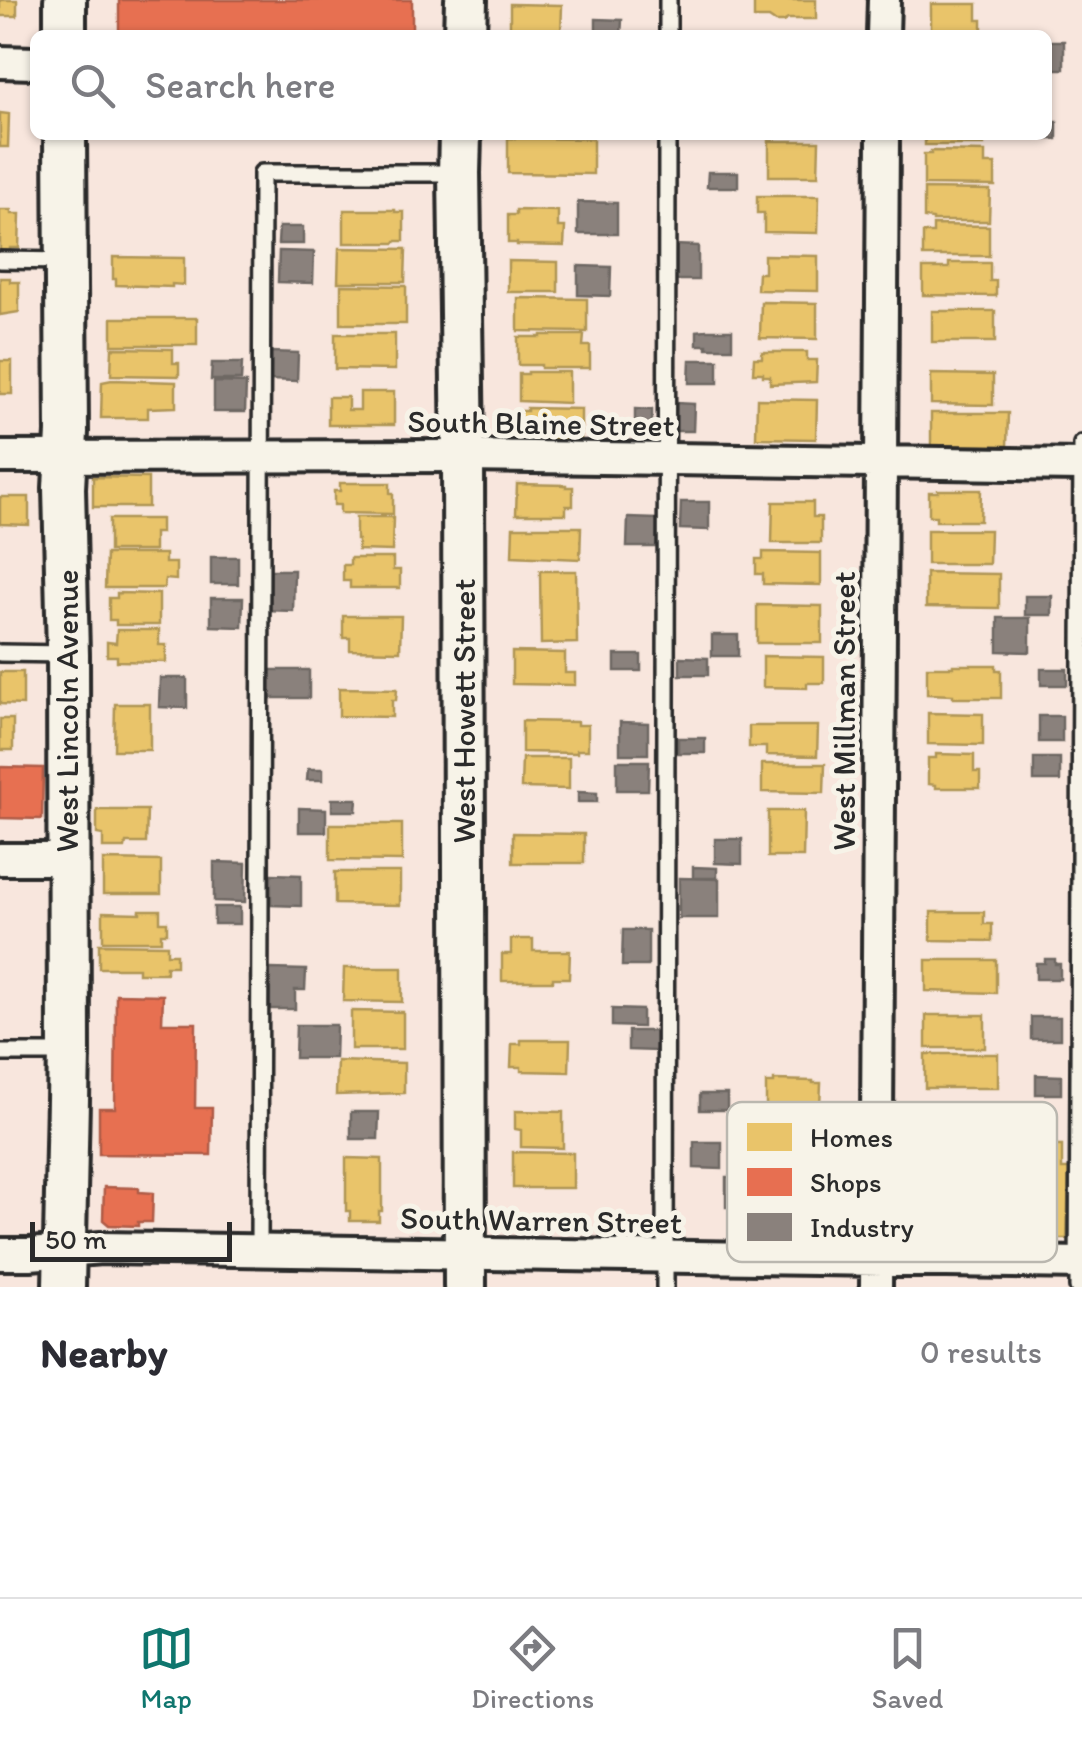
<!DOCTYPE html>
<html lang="en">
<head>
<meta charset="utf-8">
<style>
	:root { --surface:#fff; --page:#f2f2f3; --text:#2b2b33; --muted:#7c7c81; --line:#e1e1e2; --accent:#0f766e }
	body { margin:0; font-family:Itim,sans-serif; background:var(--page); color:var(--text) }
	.scale { position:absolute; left:30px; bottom:25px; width:202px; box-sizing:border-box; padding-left:10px; border:5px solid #2b2b2b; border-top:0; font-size:28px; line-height:35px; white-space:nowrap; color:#2b2b2b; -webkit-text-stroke:8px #f7f3e8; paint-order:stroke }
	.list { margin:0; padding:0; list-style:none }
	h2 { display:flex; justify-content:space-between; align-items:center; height:130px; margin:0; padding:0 40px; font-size:42px }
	h2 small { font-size:32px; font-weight:400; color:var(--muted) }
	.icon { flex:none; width:55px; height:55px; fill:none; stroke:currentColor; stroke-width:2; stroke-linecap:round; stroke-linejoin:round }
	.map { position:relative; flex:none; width:1082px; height:1287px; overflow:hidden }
	.search { position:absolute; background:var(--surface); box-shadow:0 2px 8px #0004; left:30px; right:30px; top:30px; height:110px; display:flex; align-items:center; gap:25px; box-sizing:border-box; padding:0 35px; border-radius:15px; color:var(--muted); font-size:38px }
	.sheet { height:310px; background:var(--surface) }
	nav { display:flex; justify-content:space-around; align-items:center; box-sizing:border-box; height:140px; border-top:2px solid var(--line); background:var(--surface); font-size:28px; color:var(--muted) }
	nav a { display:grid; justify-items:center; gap:5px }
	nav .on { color:var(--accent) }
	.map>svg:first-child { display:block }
	.homes { fill:#e9c46a; stroke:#b09657; stroke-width:2.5 }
	.shops { fill:#e76f51; stroke:#af5b46; stroke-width:2.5 }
	.industry { fill:#8a817c; stroke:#6e6764; stroke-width:2.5 }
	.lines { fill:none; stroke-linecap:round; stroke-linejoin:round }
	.service-casing { stroke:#2b2b2b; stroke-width:22 }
	.minor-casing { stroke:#2b2b2b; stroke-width:38 }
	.secondary-casing { stroke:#2b2b2b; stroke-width:48 }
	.service { stroke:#f7f3e8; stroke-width:15 }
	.minor { stroke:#f7f3e8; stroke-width:30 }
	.secondary { stroke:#f7f3e8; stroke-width:40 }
	.labels { text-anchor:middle; stroke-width:10; stroke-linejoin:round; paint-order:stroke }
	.street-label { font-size:32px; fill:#2b2b2b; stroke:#f7f3e8 }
	.key { fill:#f7f3e8; stroke:#bab7af; stroke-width:2.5 }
	.key-label { font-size:28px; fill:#2b2b2b }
</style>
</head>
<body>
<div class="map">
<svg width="1082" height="1287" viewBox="0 0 1082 1287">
	<rect width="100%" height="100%" fill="#f8e6dd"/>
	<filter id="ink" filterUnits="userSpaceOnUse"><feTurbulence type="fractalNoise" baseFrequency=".01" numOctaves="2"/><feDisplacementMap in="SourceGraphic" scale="20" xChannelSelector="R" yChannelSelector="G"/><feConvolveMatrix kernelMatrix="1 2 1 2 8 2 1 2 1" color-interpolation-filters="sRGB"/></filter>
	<g filter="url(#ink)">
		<path class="homes" d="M0,0H17V16H0Z
			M754,0H816V19H788L783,22H775L769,18H754Z
			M510,4L562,5L561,34L510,33Z
			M931,4H977V20H982V35H931Z
			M0,113L9,114L8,147H0Z
			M925,135H985L984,145H925Z
			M508,138L593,139V174L508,173Z
			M769,141H819L818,176H769Z
			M931,151L985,152V164H995V186L924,185V154H931Z
			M924,189L990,190L989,221H933V219L924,218Z
			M757,196H819L818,233L764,232V213H757Z
			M0,210H11V214H20L19,248H10V252H0Z
			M344,210H395V212H404V241H396L395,243H344Z
			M516,210L558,211V227H565L564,246L517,245V243H508V215H516Z
			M933,225L989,226V256H923V233H933Z
			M339,248L406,249L405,282H338Z
			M764,255L818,256V291L757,290L758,273H764Z
			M113,257L184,258V285L172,284V287L116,285V279H113Z
			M508,261L558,262V292H508Z
			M949,263H990V281H996V296L923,295V268H949Z
			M0,278H10V282H19V312L0,315Z
			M341,285L406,286V324H341Z
			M518,298L587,299V332L518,331Z
			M761,302L817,303V339L760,338Z
			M932,311H995V342H932Z
			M112,318H197V345H112Z
			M335,334H395V370L335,369Z
			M541,335H584L583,346H590V368H541V365H518V337H541Z
			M112,348L173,349V363H179V376L111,375Z
			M762,352H807V360H817L816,382L770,384V376H763V373H753L754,358H762Z
			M0,361H12V394H0Z
			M528,372H569V403L519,401V374H528Z
			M931,374L993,375V405L931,404Z
			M112,380L176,382V407L148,408V418H101L102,382Z
			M360,392H394V425H328V397H348V410H360Z
			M757,399L817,400L816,439L756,438Z
			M527,408L581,409V442H526V439H517V411H527Z
			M931,413H1008L1007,446L931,445Z
			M93,477L148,478V507H93Z
			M340,483H390V493H393V514L340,513V505H334V491H340Z
			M517,484L566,485V487H573V506H566V514H516Z
			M938,490H981L980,521H936V516H929V492H938Z
			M0,497H29V525L0,524Z
			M773,502H813V517H821V543H772Z
			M356,517H393L392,551L358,550V540H356Z
			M109,519H161V533H154V551H109Z
			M513,527H581L580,559L512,556Z
			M927,530H990L989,564H927Z
			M763,552L821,553V585L763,584V574H756V559H763Z
			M106,554H165V563H176V580L165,579L164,588H105Z
			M350,558H393V570H400V588H350V581H343V565H350Z
			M540,571H576L577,643L541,644Z
			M926,573L999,574V608L926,607Z
			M117,593L159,594V625H116V620H109V598H117Z
			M757,605L822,606V643H757Z
			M343,616H401L400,651L350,650V638H343Z
			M117,630H159V645H166V662L117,661V656H107V642L116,643Z
			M512,652L565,653V673H575V685L512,684Z
			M763,656L824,657V683H807V688L763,687Z
			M953,665H996V670H1001V698H953V695L927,694V667H953Z
			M0,672H23V705L0,704Z
			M339,688L397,689L396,700H392V717L339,716Z
			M115,704H150V750H114Z
			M928,713L983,714V745L928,744Z
			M0,719H13V750H0Z
			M522,721L577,722V725H588V750H577V753L522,752Z
			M749,726H818L817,756L766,755V747H749Z
			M936,754L974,755V772H980V788H936V785L928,784V758H936Z
			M522,758H569V789L521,788Z
			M762,764H825L824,793L762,792Z
			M97,810H147L146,843H126L125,848H103V835L97,834Z
			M768,811H804L803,857H768Z
			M330,824H402V861L330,860Z
			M513,833L584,834V863H513Z
			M103,860L161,861V894H103Z
			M335,872H400V905L335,904Z
			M140,910H160V922H167V933H161V941H103V912L140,913Z
			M931,912H984V924H992V941L931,940Z
			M511,939H533V951H570L569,978H553V981H502V954H511Z
			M99,944L167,945V954H176V966H166V973H138V968H99Z
			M926,960H996V993L926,991Z
			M344,968H402V1002L343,1001Z
			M351,1011L403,1012V1049H351Z
			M926,1015H985V1048H926Z
			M521,1040H570L569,1072L521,1071V1067H511L512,1044H521Z
			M925,1054H998V1088H925Z
			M337,1061L404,1063V1093L336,1095Z
			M774,1080L813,1081V1083H821L820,1106H814V1109L766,1108V1083H774Z
			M515,1111L563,1112V1148L521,1147V1130L515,1129Z
			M1002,1141H1011V1145L1062,1146V1169H1069L1067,1239H1032L1033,1195H1026V1200L1013,1199V1194H979L980,1145H1002Z
			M513,1152L573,1153V1188H513Z
			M346,1158L382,1159V1211H379V1221H350V1211H346Z"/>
		<path class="shops" d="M119,0H412V35H119Z
			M0,767L43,768L42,819L0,818Z
			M116,994L163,995L162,1023H196L195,1108H212L211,1155L99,1154V1108H115Z
			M104,1187L139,1188V1192L153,1193L152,1222H138V1226L109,1225L103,1220Z"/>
		<path class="industry" d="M596,19L622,20L621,35H596Z
			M1047,41H1064V69H1047Z
			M1047,122H1057V139H1031V135H1047Z
			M708,172H738V187H707Z
			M578,202L617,203V234H578Z
			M279,227H303V244H278Z
			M673,245L698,246V280H673Z
			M279,251L314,252L313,283L278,282Z
			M578,266L611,267L610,296L578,295Z
			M707,330H732V348H707V345H697V331Z
			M270,352L298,353L297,381L270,380Z
			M690,360H718V383H689Z
			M212,363H242L241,380H211Z
			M214,382L246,383L245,412H214Z
			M675,403L694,404L693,431H675Z
			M635,409L652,410V435H635Z
			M681,502H709V530L680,529Z
			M628,518L657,519L656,547H627Z
			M211,557H238V584H211Z
			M266,570H294L293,611L265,610Z
			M1025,596H1052V615H1025Z
			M211,598H243L242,627L211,626Z
			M998,618H1030V652L998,651Z
			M712,635H738V656H712Z
			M615,655H641V671H615Z
			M680,657L708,658V675H680Z
			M1041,669H1067V685H1041Z
			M264,670H309V698H264Z
			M160,678H187V708L159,707Z
			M1039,716H1062V742H1039Z
			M620,722L648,723V754H620Z
			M678,738H705V753H678Z
			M1034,758H1060V781H1034Z
			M617,761H649L648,790H617Z
			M308,769H323V780H307Z
			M578,792L597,793V802H578Z
			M332,799H357L356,811H332Z
			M299,808L326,809V832H299Z
			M715,839H742V864L715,863Z
			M214,862L246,863L245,902L214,901Z
			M693,867L717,868V878H693Z
			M271,874L301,875V906L271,905Z
			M679,878L719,879V918H679Z
			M214,907H240V924H214Z
			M623,930H648V966H622Z
			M1045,959H1055V964H1060V979H1036V963H1045Z
			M270,969L306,970L305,990H295V1009H270Z
			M612,1009L642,1010V1027L612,1026Z
			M1031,1017H1060V1039H1031Z
			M296,1025H336L335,1058H295Z
			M628,1031H658V1051L628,1050Z
			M1036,1075L1061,1076V1094H1036Z
			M700,1094H727V1110H700Z
			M351,1112H379L378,1139H351Z
			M694,1142H722V1169L694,1168Z
			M726,1177H745V1207H726Z"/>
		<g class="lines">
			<g class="service-casing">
				<path id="service" d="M668,35V0
					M0,260L65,261
					M0,653L66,654
					M0,1053H69
					M259,1251L262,173H456
					M665,1287L667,135
					M1078,1287L1082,444"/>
			</g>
			<g class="minor-casing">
				<path id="minor" d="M883,35L884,0
					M0,62L35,63
					M0,457L463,456L1082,465
					M0,859H67
					M0,1254H30L101,1248L1082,1263
					M876,1287L883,135"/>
			</g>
			<g class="secondary-casing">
				<path id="secondary" d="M65,35V0
					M465,35L466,0
					M460,135L459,173L463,456L465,1287
					M64,1287L69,1053L68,654L64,488L67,432L65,135"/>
			</g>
			<use href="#service" class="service"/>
			<use href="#minor" class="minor"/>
			<use href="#secondary" class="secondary"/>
		</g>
	</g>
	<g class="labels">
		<g class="street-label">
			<text transform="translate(541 423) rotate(1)" y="11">South Blaine Street</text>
			<text transform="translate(67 711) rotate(-90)" y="11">West Lincoln Avenue</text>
			<text transform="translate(464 711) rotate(-90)" y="11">West Howett Street</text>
			<text transform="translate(844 711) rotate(-90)" y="11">West Millman Street</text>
			<text transform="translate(541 1220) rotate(1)" y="11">South Warren Street</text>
		</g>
	</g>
	<rect x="727" y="1102" width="330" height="160" rx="15" class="key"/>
	<rect x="747" y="1123" width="45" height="28" fill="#e9c46a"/>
	<rect x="747" y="1168" width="45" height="28" fill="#e76f51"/>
	<rect x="747" y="1213" width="45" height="28" fill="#8a817c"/>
	<g class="key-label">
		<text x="810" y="1147">Homes</text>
		<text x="810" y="1192">Shops</text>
		<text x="810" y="1237">Industry</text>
	</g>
</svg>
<div class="scale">50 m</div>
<div class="search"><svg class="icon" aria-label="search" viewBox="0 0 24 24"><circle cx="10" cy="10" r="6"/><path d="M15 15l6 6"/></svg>Search here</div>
</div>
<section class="sheet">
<h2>Nearby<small>0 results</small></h2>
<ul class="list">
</ul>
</section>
<nav>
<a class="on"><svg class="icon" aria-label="map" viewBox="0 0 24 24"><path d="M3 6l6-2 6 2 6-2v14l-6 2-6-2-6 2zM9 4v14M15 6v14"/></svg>Map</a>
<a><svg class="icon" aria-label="directions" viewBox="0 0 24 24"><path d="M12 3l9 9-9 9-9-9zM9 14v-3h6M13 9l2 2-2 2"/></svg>Directions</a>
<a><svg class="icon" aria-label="saved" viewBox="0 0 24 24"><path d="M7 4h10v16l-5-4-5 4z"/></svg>Saved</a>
</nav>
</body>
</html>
